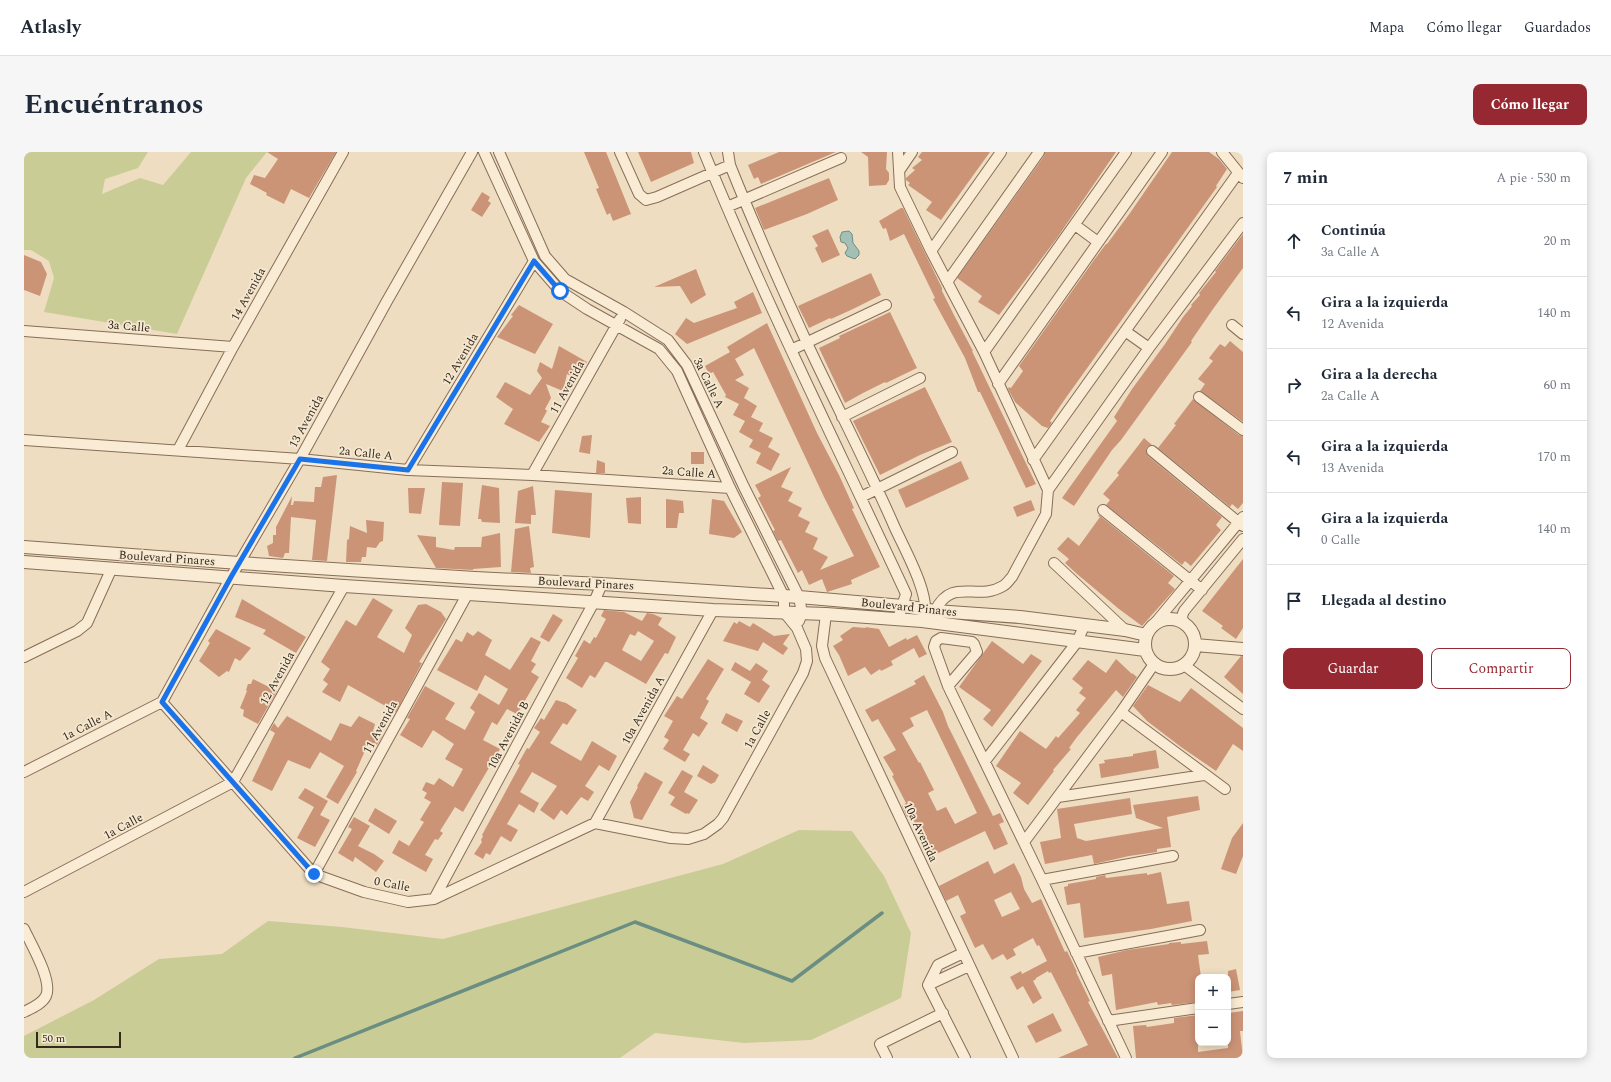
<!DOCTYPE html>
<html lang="es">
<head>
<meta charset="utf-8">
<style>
	:root { --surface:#fff; --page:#f6f6f7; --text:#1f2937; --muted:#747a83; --line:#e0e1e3; --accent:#962831 }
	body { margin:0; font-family:Spectral,serif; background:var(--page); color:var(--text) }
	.controls { position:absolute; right:12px; bottom:12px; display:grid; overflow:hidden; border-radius:8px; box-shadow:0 2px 10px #0003 }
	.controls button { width:36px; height:36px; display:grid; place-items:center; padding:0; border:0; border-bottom:1px solid var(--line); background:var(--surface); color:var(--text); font:20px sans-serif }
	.scale { position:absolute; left:12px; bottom:10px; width:85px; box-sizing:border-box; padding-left:4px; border:2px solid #37281d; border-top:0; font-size:11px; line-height:14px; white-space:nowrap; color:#37281d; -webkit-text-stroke:3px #f5e8d0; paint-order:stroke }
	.stop { position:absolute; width:12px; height:12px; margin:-9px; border:3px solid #1a73e8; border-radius:50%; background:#fff }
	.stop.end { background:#1a73e8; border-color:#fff; box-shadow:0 1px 4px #0008 }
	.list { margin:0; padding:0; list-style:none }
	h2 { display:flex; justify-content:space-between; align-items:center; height:52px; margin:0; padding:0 16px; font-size:17px }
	h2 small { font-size:13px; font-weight:400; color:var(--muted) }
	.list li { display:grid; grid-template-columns:26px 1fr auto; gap:12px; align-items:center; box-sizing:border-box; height:72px; padding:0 16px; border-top:1px solid var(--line) }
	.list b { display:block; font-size:15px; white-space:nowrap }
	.list p { margin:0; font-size:13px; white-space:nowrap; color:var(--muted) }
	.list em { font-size:13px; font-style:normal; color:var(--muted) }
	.actions { display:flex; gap:8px; padding:12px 16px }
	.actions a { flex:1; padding:9px 0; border:1px solid var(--accent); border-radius:8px; text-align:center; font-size:14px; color:var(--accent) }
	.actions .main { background:var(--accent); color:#fff }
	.icon { flex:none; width:22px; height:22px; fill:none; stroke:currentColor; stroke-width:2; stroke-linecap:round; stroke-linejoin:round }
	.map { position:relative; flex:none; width:1219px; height:906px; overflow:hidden; border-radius:8px }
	header { display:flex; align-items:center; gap:24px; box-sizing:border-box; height:56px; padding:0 20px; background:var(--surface); border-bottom:1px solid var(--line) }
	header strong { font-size:19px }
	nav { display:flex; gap:22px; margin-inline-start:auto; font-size:14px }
	.intro { display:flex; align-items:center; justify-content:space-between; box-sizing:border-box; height:96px; padding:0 24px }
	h1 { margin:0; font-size:28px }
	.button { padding:10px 18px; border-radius:8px; background:var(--accent); color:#fff; font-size:14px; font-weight:700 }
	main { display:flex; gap:24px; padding:0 24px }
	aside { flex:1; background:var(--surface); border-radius:8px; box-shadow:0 2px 10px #0003 }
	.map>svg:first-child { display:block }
	.green { fill:#c9cc95 }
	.water { fill:#a4c0b6; stroke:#6b8e83 }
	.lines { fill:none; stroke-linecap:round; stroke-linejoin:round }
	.stream { stroke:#6b8e83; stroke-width:3.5 }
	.building { fill:#cc9477; fill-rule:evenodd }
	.minor-casing { stroke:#876e59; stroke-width:12 }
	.tertiary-casing { stroke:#876e59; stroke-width:14 }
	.minor { stroke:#f9ebd4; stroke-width:10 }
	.tertiary { stroke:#f9ebd4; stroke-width:12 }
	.route { stroke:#1a73e8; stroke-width:5 }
	.labels { text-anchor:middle; stroke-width:3.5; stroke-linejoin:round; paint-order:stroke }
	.street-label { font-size:12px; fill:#37281d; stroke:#f5e8d0 }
</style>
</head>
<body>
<header>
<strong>Atlasly</strong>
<nav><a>Mapa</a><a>Cómo llegar</a><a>Guardados</a></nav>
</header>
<div class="intro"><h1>Encuéntranos</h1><a class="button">Cómo llegar</a></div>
<main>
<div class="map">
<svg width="1219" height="906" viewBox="0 0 1219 906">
	<rect width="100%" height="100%" fill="#eeddc1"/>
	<path class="green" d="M0,0H124L114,16L81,27L78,42L116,26L139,33L167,0H243L222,26L153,182L20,160L30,126L25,109L7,98H0Z
		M775,678L828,679L860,724L887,781L877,846L787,888L720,891L631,881L596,906H0V884L70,848L135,807L198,802L244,769L318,775L419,787L699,712Z"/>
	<path class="water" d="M825,79L828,82L829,91L835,99V103L831,107L823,104L821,101L824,96L821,91L817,90L816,85L818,80Z"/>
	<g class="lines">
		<path class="stream" d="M271,906L611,770L768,829L858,761"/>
	</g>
	<path class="building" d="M243,0H312L285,46L267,37L260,52L242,43L243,41L226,32L230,23L241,26L254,7Z
		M560,0H582L607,62L589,69L586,61L583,63L572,37L575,36Z
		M614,0H667L670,11L627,30Z
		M755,0H812L737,32L734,25L730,27L724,13Z
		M837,0H863L862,17L865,21V28L862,33L845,34L844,5Z
		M898,0H966L917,68L902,58L908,50L884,33L886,31L882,28V26L891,18L888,16L898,8L894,5Z
		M1021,0H1092L1033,86L975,163L954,150L958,144L933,126L1020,4Z
		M1148,0H1185L1195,7L1203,17L1192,34L1193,35L1041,247L1026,269L1028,271L1024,276L1018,274L991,250L984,237L985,235L987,236L999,219L995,214L1070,108L1082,92H1083L1106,61Z
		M805,26L814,48L783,62L740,78L731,56Z
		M458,40L466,45L464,49L467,51L458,65L447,58Z
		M877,56H879L918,136V139L931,165L949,199H948L1012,332L1002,336L956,240H954L941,206L909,147L911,146L880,82L866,89L862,76L859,77L855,69Z
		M804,77L816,103L798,111L791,96L794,94L788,84Z
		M1219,82V116L1189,157L1167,189L1168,190L1097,288L1088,298L1050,354L1038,346L1093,269L1090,265L1108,237L1141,192L1159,165L1168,154L1167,153L1176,143L1175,141L1192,120L1191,119Z
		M0,103L17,110L23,122L16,144L0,138Z
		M672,117L682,143L667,152L656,134L630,135Z
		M847,121L857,143L829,157L807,167L806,166L785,176L774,154Z
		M729,140L738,161L663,192L651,182L662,166L670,171L713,156L710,150Z
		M495,153L529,172L511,202L473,185L489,164L487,163Z
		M866,160L893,216L862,231L861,230L839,241L821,251L795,196L816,186L815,184Z
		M743,171L793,281L815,323L830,356L828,357L856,415L827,428L828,432L803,440L798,427L785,433L778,418L774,421L757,388L754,389L749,379L751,378L734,346L737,344L731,333L767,315L757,335L769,340L764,349L778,356L774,364L786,370L781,380L794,386L789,397L804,405L796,418L830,404L800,345L730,196L711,207L720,223L711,228L725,236L720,246L733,254L727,265L739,271L735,279L749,286L744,295L756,302L747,319L732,311L737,301L725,295L729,288L715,280L721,269L709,263L715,252L701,245L702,243L689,220L685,222L681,214L706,200L703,195Z
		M1206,189L1219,200V270L1176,239L1181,232L1174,227L1189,209L1185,206L1196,192L1201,195Z
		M535,194L563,210L557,220L554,217L549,225L543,222L539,239L522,232L527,246L521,257L523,259L517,270L526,274L515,290L480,272L489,257L472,245L481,230L506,243L518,226L513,219L516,210L528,217Z
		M901,235L928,290L896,303L856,323L829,269Z
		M1169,247L1215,283L1219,284V351L1214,357L1208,352L1206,355L1134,296L1152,273L1150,272Z
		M568,283L566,302L555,300L558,284Z
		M1120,286L1128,293L1123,295L1122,298L1124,304L1198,365L1192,373L1197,378L1167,414L1161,409L1158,413L1082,353L1086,348L1079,342L1095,323L1093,321Z
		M667,300H680V312H667Z
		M573,308L581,311V321H572Z
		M937,309L945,327L882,356L874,338Z
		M313,323L303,409L288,408L292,368L267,365L265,401H261L259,406L245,404L243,394L249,391V383H252V375L268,344L267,353H269L270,349L290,350L291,335H297L299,325Z
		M418,330L439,331L436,374L415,373Z
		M458,333L475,336L476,371L458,370L457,367H454Z
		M509,334L512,363H507V372L491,371L494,339Z
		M384,336H401L397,362L385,361Z
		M531,338L568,341L566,386L528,381Z
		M617,345V372L604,371L602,346Z
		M642,347L659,349L660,361H655L653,376H642Z
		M688,347L700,349L718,380L710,386L685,382Z
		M1007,348L1011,358L993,365L989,355Z
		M1075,363L1150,424L1144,431L1151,437L1118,474L1095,457L1053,422L1041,411L1045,407L1033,397L1044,385L1055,394L1076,365L1074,364Z
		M342,368L360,370L359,389L356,390L352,396L343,395L342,405H338L337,410H322L323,388L325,387L326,374L343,381Z
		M505,374L510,415L506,416L507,421L487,420L491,377Z
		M476,381L477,415L449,417V418L412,416L393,383L412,385V395L430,398L431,395H457L458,385Z
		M1219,407V476L1212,487L1197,476L1199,474L1178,459Z
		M349,446L369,458L353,485L380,501L388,483L381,476L394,453L402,452L417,460L422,467L395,510L398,511L372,560L324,533L316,550L298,540L304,532L299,528L306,517L297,510L322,468L332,474Z
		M218,447L282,485L272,501L239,482L242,478L211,465Z
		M580,458L600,460L618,469L623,461L629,462L638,466L634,473L652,485L644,502L641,501L622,532L583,510H581L571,526L566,523L558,536L542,526L554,506L551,504L560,488L566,492L570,485L572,486L582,467L577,464ZM614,479L630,489L617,509L598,498L606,482L611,484Z
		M529,462L539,468L525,490L516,485Z
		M715,469L726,475L729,471L750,484L766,482L759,492L764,496L759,503L739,490L734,499L699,489L710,470L713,472Z
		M829,475L842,476L841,475L855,477L865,495L882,486L883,488L893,483L903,502L895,506L890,496L867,509L869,513L857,519L856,517L847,523L841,515L824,524L815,503L809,494L819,488L816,484Z
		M192,477L227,496L216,509L211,506L205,520L203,519L195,525L175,509L186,491L184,489Z
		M454,479L468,488L461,503L486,518L507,485L517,490L507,509L512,512L507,520L515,525L493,562L483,557L473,573L468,570L459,588L476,597L439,660L431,655L416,679L419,681L414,688L411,687L401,703L409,707L402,720L368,701L375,688L385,694L400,670L396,668L407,650L400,646L403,641L398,638L402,630L410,633L415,626L429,635L439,617L421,607L430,592L409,578L398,596L376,583L386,567L383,566L401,534L431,551L421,567L441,578L451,560L446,556L455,541L475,553L484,537L461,523L453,539L413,518L432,487L438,490L443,480L449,484Z
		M968,489L999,512L1007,502L1018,509L968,575L959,567L967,558L935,535Z
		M1217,504H1219V542L1200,525Z
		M684,507L700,517L682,547L685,549L676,566L684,571L675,585L669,581L659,598L666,602L661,610L639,597L645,588L640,585L649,569L640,564L653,544L658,547Z
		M1092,507L1108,522V521L1113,525L1099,545L1092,538L1053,585L1045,596L1047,597L1029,618L1030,619L1004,653L989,641L997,631L972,614L996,579L1022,597L1032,584L1034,586L1056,561L1052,558L1062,546L1055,541L1059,536L1048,527L1064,508L1082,521Z
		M711,510L726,519L732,511L744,519L738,528L746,534L735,551L720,542L727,530L707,518Z
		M900,523L919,560L924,574L969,664L976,661L980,670L975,672L984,692L970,698L961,679L904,706L896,689L899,688L887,663L883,665L878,654L882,651L868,624L870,623L859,605L872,598L854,567L848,570L841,558L892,532L890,529ZM903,558L953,661L931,672L922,655L913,659L904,641L910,638L896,610L895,611L878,581L890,574L886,566Z
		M229,527L253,539L234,572L219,564L220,558L216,556L223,539L222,538L224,532H227Z
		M1124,533L1156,550L1167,536L1219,576V599L1209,592L1192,619L1157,595L1123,569L1109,554Z
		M532,548L542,551L553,558L543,573L539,571L526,591L557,609L568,589L593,604L585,619L575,613L561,634L570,640L564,649L557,645L543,663L537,658L530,668L516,658L533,634L508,620L496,640L515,651L510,661L495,652L483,672L494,678L487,690L477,684L466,703L462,701L459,707L450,702L458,690L457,688L459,684L458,683L496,613L494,612L503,596L505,597L516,580L510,576L517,566L520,568Z
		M702,561L719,569L713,580L697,571Z
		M263,564L307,589L316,571L327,575L335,564L351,572L349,579L358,584L353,593L345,590L332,619L333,620L314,652L302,645L320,614L296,600L286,617L264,608L248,639L228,629L251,581L246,578L250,571L254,576Z
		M1132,598L1135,616L1077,626L1075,612L1081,611L1080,608L1109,604V602Z
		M679,613L695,623L691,630L687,632L673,624Z
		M658,618L669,624L660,640L674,648L665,662L663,661L662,662L646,653L651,645L644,641Z
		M621,620L639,630L618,668L610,666L606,650L614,635L613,634Z
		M281,636L304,649L296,663L306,668L291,695L273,686L290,655L274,646Z
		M1174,644L1176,658L1143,665L1147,695L1133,697V700L1105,704L1070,712L1068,703L1021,712L1016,690L1037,686L1033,657L1106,646L1108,662L1050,672L1053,686L1062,689L1139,676L1112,666L1109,653Z
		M351,656L373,669L365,682L344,669Z
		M330,665L346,674L334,694L350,702L360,709L352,720L331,705L329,710L314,701L328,677L324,675Z
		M1219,671V704L1212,722L1197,717L1208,686Z
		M964,709L970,722L990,711L997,725L1000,737L1008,751L1017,747L1041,800L1043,799L1053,820H1052L1066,849L1064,850L1094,906H1034L1064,893L1027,820L1025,821L1024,819L1012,826V827L1009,829L1018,846L1009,852L999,834L993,838L986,825L997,819L998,822L1023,809L1015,793L1013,794L1009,786L989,797L992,803L983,808L979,802L968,808L959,792L951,796L936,764L942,761L934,743L922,749L915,734ZM987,740L996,757L978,765L970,748Z
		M1137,720L1143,752L1165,749L1168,769L1127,777L1060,786L1056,751L1043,753L1040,735L1044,734V732L1072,727V725L1081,723L1082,726L1123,721V723Z
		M1183,789L1185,802L1174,803L1177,825H1174V850L1148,853L1147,851L1134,853L1133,850L1092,858L1088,822L1078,824L1074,805L1103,798L1145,792V791L1157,790V792Z
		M1212,817L1216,838L1204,840V819Z
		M1219,859V879H1216L1219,906H1112L1109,874L1122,873L1123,875L1150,871V866L1174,863V900L1204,896V861Z
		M1029,861L1038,879L1012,891L1003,874Z"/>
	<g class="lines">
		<g class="minor-casing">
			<path id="minor" d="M475,0L521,104L541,127L600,160L644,188L663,213L720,335L775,445L778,461L775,469
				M596,0L615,42L622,48L633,45L706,13
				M680,0C741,150 814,295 882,442L874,467
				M704,0L706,13C730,73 756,132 783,191C812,253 844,314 871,376C880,396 907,444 900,464
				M874,0L876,35L907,99L960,200L1024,338L1022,362L988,425C985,428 983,432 979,434C953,450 928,424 911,459L912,465
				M1198,0L1219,26
				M875,19L888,0
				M703,55L817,6
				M1051,73L1074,90
				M907,99L977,0
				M923,130L1015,0
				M1208,173L1219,182
				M0,179L209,195
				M1101,179L1125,196
				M767,198L862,153
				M960,200L1102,0
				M974,232L1138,0
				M1175,245L1219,278
				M818,265L896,226
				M0,288L276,307L384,318L508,323L706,336
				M154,298L209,195L319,0
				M1128,299L1219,374
				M1009,308L1214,21
				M384,318L510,109
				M508,323L596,167
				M1024,338L1125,196L1219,71
				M837,345L928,300
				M1079,358L1178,438
				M1030,411L1101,478
				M802,462L798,494L801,506L989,906
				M1132,470L1219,365
				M1159,470L1158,464L1160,459L1219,387
				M0,505L53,479L63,471L87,418
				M1160,513L1219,557
				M924,534L953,500L950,492L948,490L917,486L912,489L910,495L924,534L1018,728L1102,906
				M138,550L290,722L340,740L384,750L410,747L571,671L647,686L664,687L680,682L694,672L699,666L779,521L783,509L782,497L773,476L760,460V445L706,336L653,219L635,197L563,157L536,139L510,109L460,0
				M138,550L207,425L276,307L363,149L448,0
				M1097,560L1201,637
				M961,609L1053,490L1060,474
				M0,620L138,550
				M1034,645L1180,623
				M571,671L689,458
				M1000,690L1097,560L1130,512
				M290,722L444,441
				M1018,728L1149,704
				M0,740L209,630L320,434
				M410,747L570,450L578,432
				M0,777C7,792 29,829 22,844C18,852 8,856 0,860
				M1052,801L1176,778
				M904,833L941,906
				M904,833L914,813L939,801
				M904,833L945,814
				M1204,852L1219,850
				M1084,869L1174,856
				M863,906L856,892L919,861"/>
		</g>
		<g class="tertiary-casing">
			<path id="tertiary" d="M0,395L215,411L451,426L578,432L775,445L879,454L911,459L996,465L1101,478L1122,483
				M0,410L320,434L689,458L802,462L898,469L1121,498
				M1121 492a25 25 0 1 1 50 0a25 25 0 1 1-50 0Z
				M1171,493L1219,497"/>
		</g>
		<use href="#minor" class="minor"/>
		<use href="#tertiary" class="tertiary"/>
	</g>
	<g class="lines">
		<path class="route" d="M290,722L138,550L207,425L276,307L384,318L510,109L536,139"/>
	</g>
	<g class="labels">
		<g class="street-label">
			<text transform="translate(224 142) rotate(-61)" y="4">14 Avenida</text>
			<text transform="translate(105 174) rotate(5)" y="4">3a Calle</text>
			<text transform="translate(436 207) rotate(-59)" y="4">12 Avenida</text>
			<text transform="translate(685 231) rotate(64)" y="4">3a Calle A</text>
			<text transform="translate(543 235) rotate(-61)" y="4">11 Avenida</text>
			<text transform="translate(282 269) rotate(-61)" y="4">13 Avenida</text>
			<text transform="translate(342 301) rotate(6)" y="4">2a Calle A</text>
			<text transform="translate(665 320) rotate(4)" y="4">2a Calle A</text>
			<text transform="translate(143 406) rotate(4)" y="4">Boulevard Pinares</text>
			<text transform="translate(562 431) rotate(3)" y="4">Boulevard Pinares</text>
			<text transform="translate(885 455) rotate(6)" y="4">Boulevard Pinares</text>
			<text transform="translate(253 526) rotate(-61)" y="4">12 Avenida</text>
			<text transform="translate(619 558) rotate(-61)" y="4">10a Avenida A</text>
			<text transform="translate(63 573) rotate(-27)" y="4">1a Calle A</text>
			<text transform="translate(356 575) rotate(-61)" y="4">11 Avenida</text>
			<text transform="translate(733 577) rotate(-61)" y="4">1a Calle</text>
			<text transform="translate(484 583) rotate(-62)" y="4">10a Avenida B</text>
			<text transform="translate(99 674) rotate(-28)" y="4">1a Calle</text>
			<text transform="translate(897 680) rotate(65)" y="4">10a Avenida</text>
			<text transform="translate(368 732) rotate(11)" y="4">0 Calle</text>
		</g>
	</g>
</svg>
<div class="controls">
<button>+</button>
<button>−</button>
</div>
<div class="scale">50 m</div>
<div class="stop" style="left:536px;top:139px"></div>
<div class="stop end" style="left:290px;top:722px"></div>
</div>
<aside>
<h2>7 min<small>A pie · 530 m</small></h2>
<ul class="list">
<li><svg class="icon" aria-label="ahead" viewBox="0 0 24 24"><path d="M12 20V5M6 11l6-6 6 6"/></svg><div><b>Continúa</b><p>3a Calle A</p></div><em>20 m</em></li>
<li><svg class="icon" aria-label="left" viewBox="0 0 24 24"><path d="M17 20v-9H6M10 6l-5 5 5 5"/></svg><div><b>Gira a la izquierda</b><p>12 Avenida</p></div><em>140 m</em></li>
<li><svg class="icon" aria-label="right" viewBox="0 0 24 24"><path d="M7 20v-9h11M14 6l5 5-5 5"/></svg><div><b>Gira a la derecha</b><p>2a Calle A</p></div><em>60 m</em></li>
<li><svg class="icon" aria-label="left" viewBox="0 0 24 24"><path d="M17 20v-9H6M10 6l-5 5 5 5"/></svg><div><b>Gira a la izquierda</b><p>13 Avenida</p></div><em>170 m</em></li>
<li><svg class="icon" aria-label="left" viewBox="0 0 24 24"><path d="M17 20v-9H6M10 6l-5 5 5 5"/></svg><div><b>Gira a la izquierda</b><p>0 Calle</p></div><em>140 m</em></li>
<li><svg class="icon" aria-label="arrive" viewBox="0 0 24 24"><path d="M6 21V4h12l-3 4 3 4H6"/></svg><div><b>Llegada al destino</b></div></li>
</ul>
<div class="actions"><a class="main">Guardar</a><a>Compartir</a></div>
</aside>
</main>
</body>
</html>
